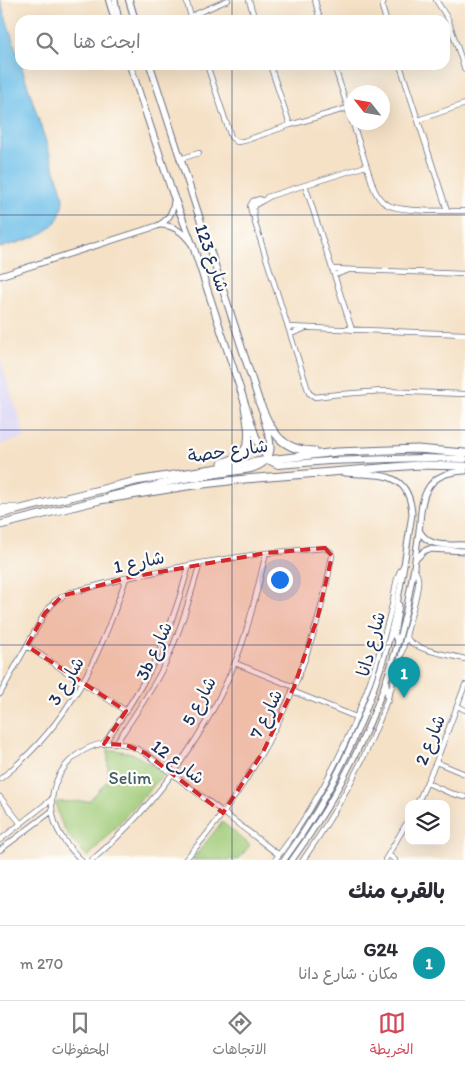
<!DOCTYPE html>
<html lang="ar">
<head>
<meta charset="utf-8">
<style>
	:root { --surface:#fff; --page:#f7f7f7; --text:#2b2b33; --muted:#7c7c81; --line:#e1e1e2; --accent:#d1495b }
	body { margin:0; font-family:Itim,"Playpen Sans Arabic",sans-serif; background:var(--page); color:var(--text); direction:rtl }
	.controls { position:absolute; right:15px; bottom:15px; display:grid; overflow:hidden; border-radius:10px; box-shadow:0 5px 20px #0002 }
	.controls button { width:45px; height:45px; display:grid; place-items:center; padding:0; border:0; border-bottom:1px solid var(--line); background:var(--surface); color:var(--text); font:25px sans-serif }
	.compass { position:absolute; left:345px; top:85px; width:45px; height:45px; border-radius:50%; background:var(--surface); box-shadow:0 5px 20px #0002; rotate:301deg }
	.you { position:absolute; left:279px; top:579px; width:18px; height:18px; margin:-12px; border:4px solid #fff; border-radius:50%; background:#1a73e8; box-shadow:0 0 0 8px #1a73e833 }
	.badge { display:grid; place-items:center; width:32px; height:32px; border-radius:50%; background:var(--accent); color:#fff; font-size:16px; font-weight:700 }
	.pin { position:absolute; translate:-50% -41px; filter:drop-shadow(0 1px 2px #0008) }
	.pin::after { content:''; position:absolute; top:26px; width:18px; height:15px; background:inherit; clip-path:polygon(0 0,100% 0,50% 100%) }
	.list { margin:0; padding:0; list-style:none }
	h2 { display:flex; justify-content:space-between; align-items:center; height:65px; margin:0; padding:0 20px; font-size:21px }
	h2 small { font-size:16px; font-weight:400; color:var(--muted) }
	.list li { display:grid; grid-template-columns:32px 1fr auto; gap:15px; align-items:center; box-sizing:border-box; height:75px; padding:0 20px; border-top:1px solid var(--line) }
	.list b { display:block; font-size:19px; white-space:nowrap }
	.list p { margin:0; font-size:16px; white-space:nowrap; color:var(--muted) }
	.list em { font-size:16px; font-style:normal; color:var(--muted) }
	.icon { flex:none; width:28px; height:28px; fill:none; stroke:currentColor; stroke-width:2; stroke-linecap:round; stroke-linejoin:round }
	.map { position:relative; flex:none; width:465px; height:860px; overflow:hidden; direction:ltr }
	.search { position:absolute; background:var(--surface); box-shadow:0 5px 20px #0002; left:15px; right:15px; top:15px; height:55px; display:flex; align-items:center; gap:12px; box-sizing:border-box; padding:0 18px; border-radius:15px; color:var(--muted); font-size:19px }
	.sheet { height:140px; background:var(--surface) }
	nav { display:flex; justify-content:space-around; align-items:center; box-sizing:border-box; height:70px; border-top:1px solid var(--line); background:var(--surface); font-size:14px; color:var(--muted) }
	nav a { display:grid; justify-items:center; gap:2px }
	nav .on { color:var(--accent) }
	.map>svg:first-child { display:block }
	.built { fill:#dcd6f6 }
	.green { fill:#a0cb78; stroke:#5e7d6b }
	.water { fill:#6ec0ea; stroke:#4478a4 }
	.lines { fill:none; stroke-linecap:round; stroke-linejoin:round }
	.minor-casing { stroke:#676d82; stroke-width:6 }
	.tertiary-casing { stroke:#676d82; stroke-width:7 }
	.secondary-casing { stroke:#676d82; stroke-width:8 }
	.primary-casing { stroke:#676d82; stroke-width:9 }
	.motorway-casing { stroke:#676d82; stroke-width:9 }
	.minor { stroke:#fff; stroke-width:4.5 }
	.tertiary { stroke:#fff; stroke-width:5 }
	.secondary { stroke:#fff; stroke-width:6 }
	.primary { stroke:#fff; stroke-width:7 }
	.motorway { stroke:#fff; stroke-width:8 }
	.marked { fill:#d62828; fill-opacity:0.2; stroke:#d62828; stroke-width:4; stroke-dasharray:10 6; stroke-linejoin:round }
	.grid { fill:none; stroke:#1b2f5e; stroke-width:1; stroke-opacity:0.55 }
	.labels { text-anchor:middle; stroke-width:4.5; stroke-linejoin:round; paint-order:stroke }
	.street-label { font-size:18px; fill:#1b2f5e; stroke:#fdfcf7 }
	.park-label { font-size:18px; fill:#435e66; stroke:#fdfcf7 }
</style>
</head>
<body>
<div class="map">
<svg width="465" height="860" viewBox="0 0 465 860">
	<rect width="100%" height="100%" fill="#fdfcf7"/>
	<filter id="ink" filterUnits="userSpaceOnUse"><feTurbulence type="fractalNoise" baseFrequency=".02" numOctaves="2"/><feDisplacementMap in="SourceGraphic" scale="10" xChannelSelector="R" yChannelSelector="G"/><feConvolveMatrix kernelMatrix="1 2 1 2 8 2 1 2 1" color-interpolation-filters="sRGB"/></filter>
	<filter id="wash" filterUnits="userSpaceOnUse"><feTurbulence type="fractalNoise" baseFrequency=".0096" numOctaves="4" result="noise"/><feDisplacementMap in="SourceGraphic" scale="20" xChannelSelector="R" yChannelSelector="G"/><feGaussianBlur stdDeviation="1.12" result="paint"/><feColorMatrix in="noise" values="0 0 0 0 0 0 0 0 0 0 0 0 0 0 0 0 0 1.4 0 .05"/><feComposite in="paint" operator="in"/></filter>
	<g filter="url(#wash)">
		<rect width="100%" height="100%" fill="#f5e1c6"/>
		<path class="built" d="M0,358L25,437L0,445Z"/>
		<path class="green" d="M108,749L132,753L165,773L88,857C71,841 58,825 56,802L89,801L108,780Z
			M222,822L250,845L238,860H192Z"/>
		<path class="water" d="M0,0L63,195C64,235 30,238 0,248Z"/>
	</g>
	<g filter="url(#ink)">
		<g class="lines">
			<g class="minor-casing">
				<path id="minor" d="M186,0L192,20
					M249,0L255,20
					M315,0L320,20
					M384,0L382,7L386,20
					M436,0L448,19L465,70
					M191,16L228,0
					M207,65L231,137L237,142L244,141L290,125L348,108
					M270,65L290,125
					M334,65L374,189C377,195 380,201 386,204C401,213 446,210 465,211
					M400,65L447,210
					M418,120L465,104
					M180,159L199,153
					M305,185L352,330
					M267,197L366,166
					M269,197C251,208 252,202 255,223L309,393L315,397L331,395
					M252,215L250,206L253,201L260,199
					M332,269L465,274
					M335,275L349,270
					M288,327L465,334
					M291,334L306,328
					M329,395L382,391L465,394
					M407,638C413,650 451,655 465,659
					M27,646L126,711
					M235,663L294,687
					M292,691L356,717
					M0,694L45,613L55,601L69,593L126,578L200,563L266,553L325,548L331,552L332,556C313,669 261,775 185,860
					M458,706L465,710
					M116,743C133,718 151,692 165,664C180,632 190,598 200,563
					M104,744C120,720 136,697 149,672C167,638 179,602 189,565
					M436,762L465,774
					M0,779C68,726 100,658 126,578
					M427,783L450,793L465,797
					M0,797L21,824
					M417,804L436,762L465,685
					M0,840L52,799
					M0,850L52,811
					M389,855L395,860
					M81,860C70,848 58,836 54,819C43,780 76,740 117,743C127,744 136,748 145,753L279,855
					M92,860C158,804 213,726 242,644C252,614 259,583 266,553
					M275,860C314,810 345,750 367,690C377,663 385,634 392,605C395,592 395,577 403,566
					M303,860C355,785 389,713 409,624C411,614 420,587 418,579C418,575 415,571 414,568
					M385,860L409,819"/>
			</g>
			<g class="tertiary-casing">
				<path id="tertiary" d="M115,0L119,20
					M160,225C173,225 182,231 190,242
					M0,276L157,226C168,221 173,213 174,201
					M419,530C429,549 447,544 465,545
					M416,559L424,551L429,549L465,551
					M398,642L394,635L399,605
					M386,683L388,700
					M284,860C327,802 359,736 381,667C397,618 404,565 412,514C409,469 378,476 345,473
					M292,860C347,785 387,697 407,606C412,581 416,556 419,531C421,518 420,502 427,490C435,475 449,472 465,471"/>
			</g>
			<g class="secondary-casing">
				<path id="secondary" d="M109,0L115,20
					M129,0L135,20
					M130,65L172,192L193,246L258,443L268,460L278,465L329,461L422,458L465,459
					M150,65L261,407
					M110,496L178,480L251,469C280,460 270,439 263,416"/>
			</g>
			<g class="primary-casing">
				<path id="primary" d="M259,402C272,431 279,450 314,451
					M222,463C255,454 250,436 245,407
					M0,514L136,481L268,460L337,452L417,449L465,453
					M0,525L100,500L187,486L245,479L418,465L465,466"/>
			</g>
			<g class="motorway-casing">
				<path id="motorway" d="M0,509H16"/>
			</g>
			<use href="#minor" class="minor"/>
			<use href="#tertiary" class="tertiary"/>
			<use href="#secondary" class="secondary"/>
			<use href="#primary" class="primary"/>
			<use href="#motorway" class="motorway"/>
		</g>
	</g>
	<path class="marked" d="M325,548L332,556L318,616L294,687L263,752L223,813L145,753L126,745L104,744L126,711L27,646L45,613L62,596L126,578L266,553Z"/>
	<path class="grid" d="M232,0V20M232,65V860M0,215H465M0,430H465M0,645H465"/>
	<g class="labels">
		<g class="street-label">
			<text transform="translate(212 258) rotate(71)" y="6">شارع 123</text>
			<text transform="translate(228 451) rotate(-8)" y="6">شارع حصة</text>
			<text transform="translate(139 562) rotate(-12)" y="6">شارع 1</text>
			<text transform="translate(371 644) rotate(-75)" y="6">شارع دانا</text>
			<text transform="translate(154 651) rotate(-65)" y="6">3b شارع</text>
			<text transform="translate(66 681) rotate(-59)" y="6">شارع 3</text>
			<text transform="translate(199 701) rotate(-62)" y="6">شارع 5</text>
			<text transform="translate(266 714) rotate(-64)" y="6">شارع 7</text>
			<text transform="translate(430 740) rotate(-68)" y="6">شارع 2</text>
			<text transform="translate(178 762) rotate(37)" y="6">شارع 12</text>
		</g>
		<g class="park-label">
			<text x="130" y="784">Selim</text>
		</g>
	</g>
</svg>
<div class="controls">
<button><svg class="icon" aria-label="layers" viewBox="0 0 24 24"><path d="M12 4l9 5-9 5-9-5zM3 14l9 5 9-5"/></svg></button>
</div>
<svg class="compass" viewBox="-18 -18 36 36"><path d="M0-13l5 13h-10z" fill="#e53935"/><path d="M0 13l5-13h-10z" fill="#7c7c81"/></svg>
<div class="you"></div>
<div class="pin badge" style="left:404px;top:698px;background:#0f9aa8">1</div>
<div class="search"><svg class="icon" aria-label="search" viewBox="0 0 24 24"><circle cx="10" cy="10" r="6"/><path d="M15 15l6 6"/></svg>ابحث هنا</div>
</div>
<section class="sheet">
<h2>بالقرب منك<small></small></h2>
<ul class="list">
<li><span class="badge" style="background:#0f9aa8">1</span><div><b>G24</b><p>مكان · شارع دانا</p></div><em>270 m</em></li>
</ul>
</section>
<nav>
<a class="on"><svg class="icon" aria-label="map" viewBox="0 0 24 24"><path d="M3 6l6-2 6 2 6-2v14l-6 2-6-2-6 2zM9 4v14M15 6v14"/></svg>الخريطة</a>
<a><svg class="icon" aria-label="directions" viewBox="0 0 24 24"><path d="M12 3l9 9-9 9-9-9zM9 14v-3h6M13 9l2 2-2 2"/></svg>الاتجاهات</a>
<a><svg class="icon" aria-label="saved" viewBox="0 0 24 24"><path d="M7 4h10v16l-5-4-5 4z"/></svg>المحفوظات</a>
</nav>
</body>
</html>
